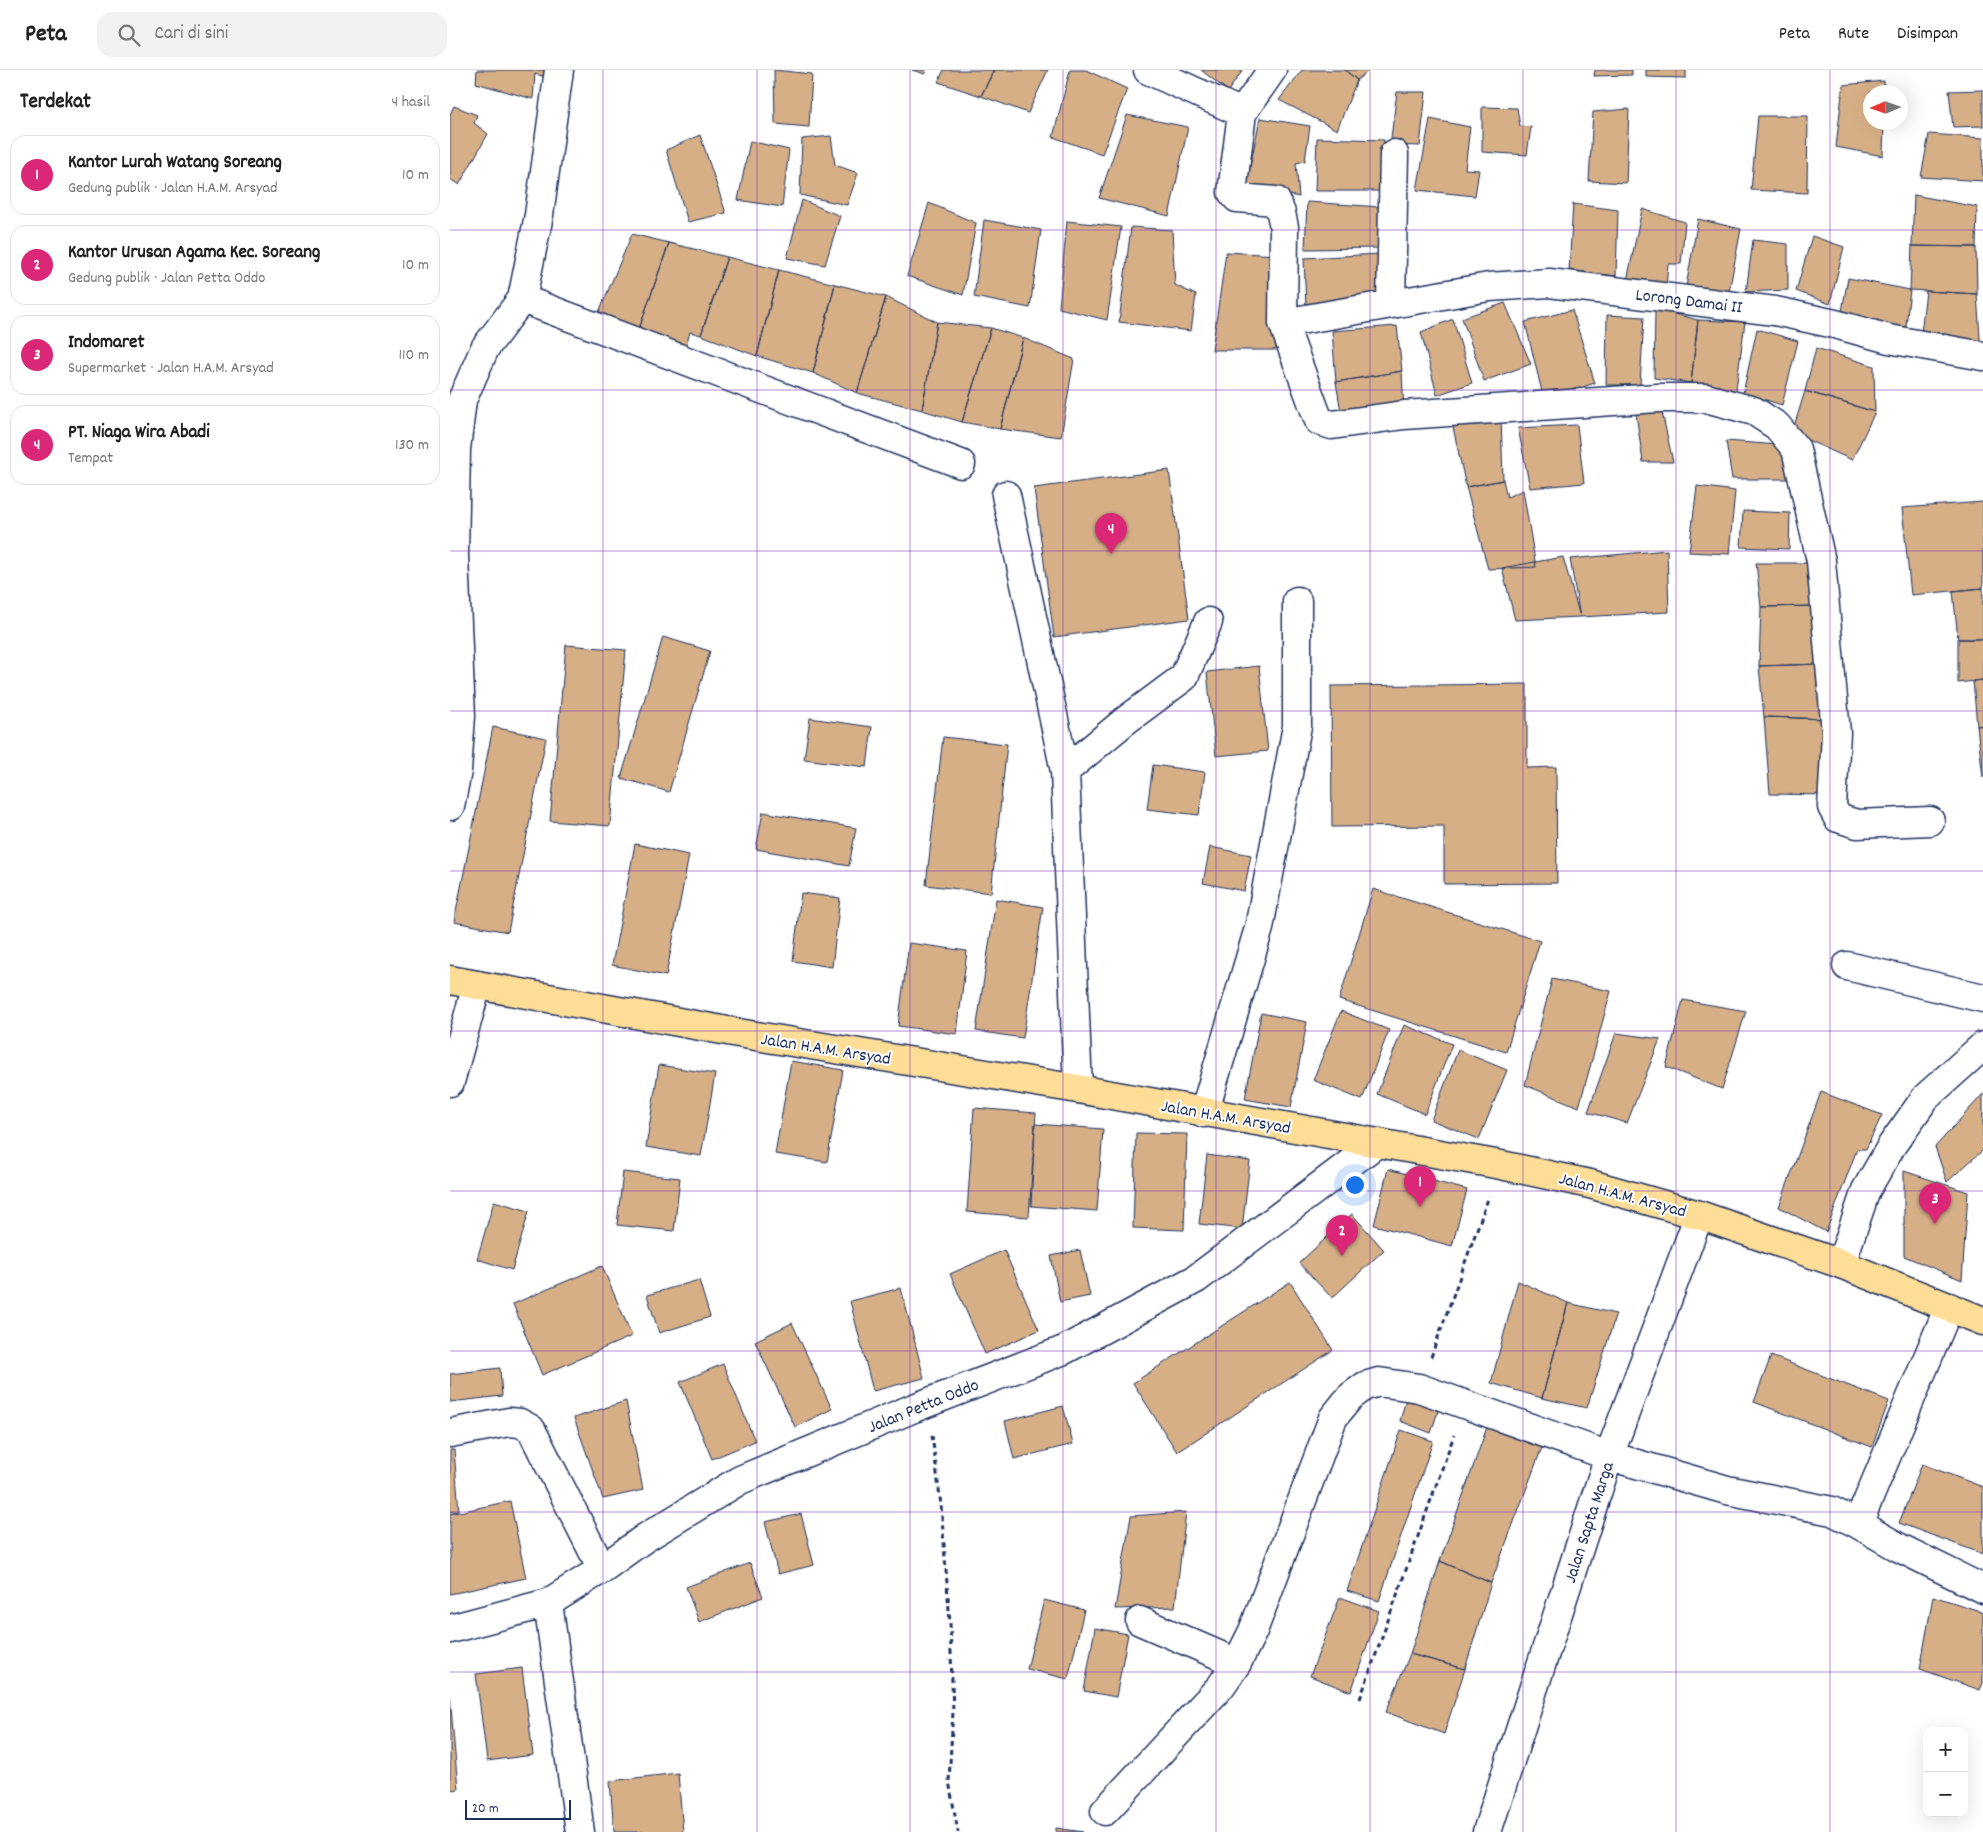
<!DOCTYPE html>
<html lang="id">
<head>
<meta charset="utf-8">
<style>
	:root { --surface:#fff; --page:#f2f2f2; --text:#222; --muted:#767676; --line:#e0e0e0; --accent:#db2777 }
	body { margin:0; font-family:Dekko,sans-serif; background:var(--page); color:var(--text) }
	.controls { position:absolute; right:15px; bottom:15px; display:grid; overflow:hidden; border-radius:10px; box-shadow:0 5px 20px #0002 }
	.controls button { width:45px; height:45px; display:grid; place-items:center; padding:0; border:0; border-bottom:1px solid var(--line); background:var(--surface); color:var(--text); font:25px sans-serif }
	.compass { position:absolute; left:1413px; top:15px; width:45px; height:45px; border-radius:50%; background:var(--surface); box-shadow:0 5px 20px #0002; rotate:268deg }
	.scale { position:absolute; left:15px; bottom:12px; width:106px; box-sizing:border-box; padding-left:5px; border:2px solid #1b2f5e; border-top:0; font-size:14px; line-height:18px; white-space:nowrap; color:#1b2f5e; -webkit-text-stroke:4px #fff; paint-order:stroke }
	.you { position:absolute; left:904px; top:1114px; width:18px; height:18px; margin:-12px; border:4px solid #fff; border-radius:50%; background:#1a73e8; box-shadow:0 0 0 8px #1a73e833 }
	.badge { display:grid; place-items:center; width:32px; height:32px; border-radius:50%; background:var(--accent); color:#fff; font-size:16px; font-weight:700 }
	.pin { position:absolute; translate:-50% -41px; filter:drop-shadow(0 1px 2px #0008) }
	.pin::after { content:''; position:absolute; top:26px; width:18px; height:15px; background:inherit; clip-path:polygon(0 0,100% 0,50% 100%) }
	.list { margin:0; padding:0; list-style:none }
	h2 { display:flex; justify-content:space-between; align-items:center; height:65px; margin:0; padding:0 20px; font-size:21px }
	h2 small { font-size:16px; font-weight:400; color:var(--muted) }
	.list li { display:grid; grid-template-columns:32px 1fr auto; gap:15px; align-items:center; box-sizing:border-box; height:80px; margin:0 10px 10px; padding:0 10px; border:1px solid var(--line); border-radius:15px }
	.list b { display:block; font-size:19px; white-space:nowrap }
	.list p { margin:0; font-size:16px; white-space:nowrap; color:var(--muted) }
	.list em { font-size:16px; font-style:normal; color:var(--muted) }
	.icon { flex:none; width:28px; height:28px; fill:none; stroke:currentColor; stroke-width:2; stroke-linecap:round; stroke-linejoin:round }
	.map { position:relative; flex:none; width:1533px; height:1762px; overflow:hidden }
	header { display:flex; align-items:center; gap:30px; box-sizing:border-box; height:70px; padding:0 25px; background:var(--surface); border-bottom:1px solid var(--line) }
	header strong { font-size:24px }
	nav { display:flex; gap:28px; margin-inline-start:auto; font-size:18px }
	.search { width:350px; height:45px; background:var(--page); display:flex; align-items:center; gap:12px; box-sizing:border-box; padding:0 18px; border-radius:15px; color:var(--muted); font-size:19px }
	main { display:flex }
	aside { flex:1; background:var(--surface) }
	.map>svg:first-child { display:block }
	.building { fill:#d6af87; stroke:#1b2f5e }
	.lines { fill:none; stroke-linecap:round; stroke-linejoin:round }
	.minor-casing { stroke:#1b2f5e; stroke-width:31 }
	.highway-casing { stroke:#1b2f5e; stroke-width:31 }
	.path { stroke:#1b2f5e; stroke-width:3; stroke-dasharray:5 4; stroke-linecap:butt }
	.minor { stroke:#fff; stroke-width:28 }
	.highway { stroke:#fedd96; stroke-width:28 }
	.grid { fill:none; stroke:#7b2cbf; stroke-width:1; stroke-opacity:0.55 }
	.labels { text-anchor:middle; stroke-width:4; stroke-linejoin:round; paint-order:stroke }
	.street-label { font-size:18px; fill:#1b2f5e; stroke:#fff }
</style>
</head>
<body>
<header>
<strong>Peta</strong>
<div class="search"><svg class="icon" aria-label="search" viewBox="0 0 24 24"><circle cx="10" cy="10" r="6"/><path d="M15 15l6 6"/></svg>Cari di sini</div>
<nav><a>Peta</a><a>Rute</a><a>Disimpan</a></nav>
</header>
<main>
<aside>
<h2>Terdekat<small>4 hasil</small></h2>
<ul class="list">
<li><span class="badge">1</span><div><b>Kantor Lurah Watang Soreang</b><p>Gedung publik · Jalan H.A.M. Arsyad</p></div><em>10 m</em></li>
<li><span class="badge">2</span><div><b>Kantor Urusan Agama Kec. Soreang</b><p>Gedung publik · Jalan Petta Oddo</p></div><em>10 m</em></li>
<li><span class="badge">3</span><div><b>Indomaret</b><p>Supermarket · Jalan H.A.M. Arsyad</p></div><em>110 m</em></li>
<li><span class="badge">4</span><div><b>PT. Niaga Wira Abadi</b><p>Tempat</p></div><em>130 m</em></li>
</ul>
</aside>
<div class="map">
<svg width="1533" height="1762" viewBox="0 0 1533 1762">
	<rect width="100%" height="100%" fill="#fff"/>
	<filter id="ink" filterUnits="userSpaceOnUse"><feTurbulence type="fractalNoise" baseFrequency=".02" numOctaves="2"/><feDisplacementMap in="SourceGraphic" scale="10" xChannelSelector="R" yChannelSelector="G"/><feConvolveMatrix kernelMatrix="1 2 1 2 8 2 1 2 1" color-interpolation-filters="sRGB"/></filter>
	<g filter="url(#ink)">
		<path class="building" d="M27,0H105L103,9L85,4L83,29L26,13Z
			M324,0L362,4L359,57L325,54Z
			M462,0H476L475,4Z
			M494,0H544L531,26L488,12Z
			M544,0H598L578,43L531,26Z
			M620,0H636L677,19L652,84L603,67Z
			M751,0H793L778,21Z
			M852,0H895L907,10L887,60L829,30Z
			M895,0H919L907,10Z
			M1145,0H1182V5L1144,6Z
			M1196,0H1236V8L1196,7Z
			M1434,11V22H1420V52H1434L1433,86L1386,77L1393,15Z
			M1533,20V56L1503,57L1499,21Z
			M947,22H976L970,76L940,75Z
			M4,36L27,45L24,53L38,64L9,115L0,109V44Z
			M1032,37L1067,38L1070,56L1081,57L1077,85L1032,82Z
			M1179,39L1176,113L1139,111L1143,42Z
			M677,45L738,57L719,146L649,128Z
			M1308,46H1358L1357,123L1301,120Z
			M810,48L860,56L855,91L846,93L849,127L796,116Z
			M980,49L1020,57L1015,99L1029,100L1025,126L967,120Z
			M1479,64L1533,68V111L1471,107Z
			M250,65L276,143L238,152L216,80Z
			M381,66L385,95L408,103L397,135L350,125L352,69Z
			M867,68L934,70L930,121H865Z
			M300,71L339,80L332,137L288,130Z
			M1464,125L1527,137L1526,177L1462,176Z
			M352,130L390,146L375,195L337,188Z
			M857,132L931,137L929,178L855,179Z
			M479,133L526,153L513,225L457,206Z
			M1123,134L1168,140L1166,206L1119,200Z
			M1192,139L1235,152L1231,194H1218L1216,218L1177,211Z
			M1248,149L1291,159L1278,227L1236,217Z
			M534,150L591,160L580,238L524,227Z
			M617,151L671,157L657,250L609,238Z
			M681,157L722,160L725,215L746,225L741,261L669,252Z
			M182,164L219,173L189,259L149,242Z
			M1362,166L1394,177L1380,234L1346,221Z
			M1303,170L1338,174V220L1296,222Z
			M219,173L277,187L251,265L240,262L235,279L189,259Z
			M1462,176L1526,177L1527,224L1460,220Z
			M776,182L827,185L826,280H762Z
			M930,184L932,229L856,239L854,188Z
			M277,187L329,200L307,286L251,265Z
			M329,200L385,214L363,303L307,286Z
			M1398,208L1460,220L1455,265L1390,252Z
			M385,214L436,227L407,323L363,303Z
			M1476,221L1527,224L1531,282L1470,271Z
			M436,227L487,252L472,340L407,323Z
			M1055,233L1081,294L1034,311L1012,248Z
			M1205,239L1248,250L1241,313L1204,308Z
			M1122,240L1145,313L1094,330L1075,252Z
			M1157,245L1194,247L1190,315H1156Z
			M1003,249L1022,313L987,325L971,262Z
			M1248,250L1295,252L1285,327L1241,313Z
			M487,252L541,258L512,352L472,340Z
			M947,256L952,301L886,312L882,261Z
			M541,258L573,268L550,359L512,352Z
			M1307,259L1348,271L1332,335L1293,323Z
			M573,268L624,289L611,367L550,359Z
			M1366,278L1424,296L1425,342L1355,321Z
			M952,301L954,341L892,348L886,312Z
			M1355,321L1425,342L1402,390L1342,363Z
			M1212,342L1223,392H1193L1186,344Z
			M1051,346L1053,410L1016,417L1003,357Z
			M1127,355L1134,413L1080,418L1068,358Z
			M1276,371L1329,375L1345,409H1282Z
			M719,400L739,549L604,567L584,418Z
			M1053,410L1057,427L1073,420L1086,497L1038,499L1016,417Z
			M1247,416L1285,421L1279,484L1239,482Z
			M1533,432V518L1461,525L1452,438Z
			M1293,441L1340,443L1339,479L1291,477Z
			M1217,480L1219,542L1130,547L1120,489Z
			M1113,487L1130,547L1065,550L1052,498Z
			M1306,493H1359L1367,536L1311,537Z
			M1533,518V569H1508L1503,521Z
			M1367,536L1371,594L1309,596L1311,537Z
			M213,567L260,581L219,722L171,708Z
			M1508,569H1533V610L1508,613Z
			M116,575L176,580L160,756L100,751Z
			M1371,594L1379,649L1314,647L1309,596Z
			M809,596L818,681L766,686L757,602Z
			M1533,610V655L1527,656L1523,611Z
			M1077,614V698L1106,697L1107,813L994,814V756L882,757L881,616Z
			M1314,647L1379,649L1381,725L1320,724Z
			M360,648L422,657L417,697L354,689Z
			M1533,655V707L1527,656Z
			M43,657L96,668L58,862L4,852Z
			M493,667L557,674L541,823L476,815Z
			M703,695L755,702L749,745L697,739Z
			M313,742L406,758L399,796L306,779Z
			M185,774L239,785L216,906L162,895Z
			M760,777L801,785L794,821L753,813Z
			M923,819L1090,871L1056,982L889,930Z
			M351,823L390,828L382,897L343,891Z
			M546,829L593,837L573,968L526,961Z
			M459,873L517,881L507,964L448,956Z
			M1102,909L1161,921L1129,1037L1075,1015Z
			M1233,930L1296,941L1272,1019L1216,997Z
			M891,941L939,960L912,1030L863,1010Z
			M811,943L857,952L841,1037L795,1029Z
			M954,955L1002,974L975,1044L927,1024Z
			M1166,963L1210,969L1177,1053L1138,1042Z
			M1008,980L1057,1000L1029,1069L981,1050Z
			M341,991L393,1000L377,1092L325,1084Z
			M209,995L265,1004L251,1086L196,1077Z
			M1371,1022L1432,1045L1416,1079H1407L1376,1162L1329,1137Z
			M1533,1024V1080L1497,1112L1485,1077Z
			M524,1038L586,1043L579,1147L517,1142Z
			M585,1054L653,1059L647,1141L581,1136Z
			M686,1063L737,1064L734,1160L683,1158Z
			M757,1085L800,1091L792,1159L749,1154Z
			M938,1099L1017,1120L1002,1176L924,1155Z
			M1454,1101L1518,1122L1512,1210L1454,1186Z
			M173,1102L230,1108L224,1161L167,1155Z
			M44,1131L79,1141L62,1200L27,1189Z
			M902,1144L934,1180L882,1228L849,1193Z
			M554,1180L589,1260L535,1284L500,1204Z
			M630,1180L640,1226L610,1232L601,1186Z
			M152,1196L182,1266L92,1305L63,1234Z
			M249,1210L260,1247L209,1263L197,1225Z
			M1068,1211L1118,1233L1092,1328L1041,1313Z
			M840,1212L883,1280L727,1382L683,1313Z
			M451,1218L474,1308L423,1321L400,1231Z
			M1118,1233L1166,1244L1137,1338L1092,1328Z
			M342,1253L382,1339L345,1357L305,1271Z
			M1321,1286L1439,1331L1422,1377L1304,1332Z
			M273,1294L305,1371L262,1389L230,1312Z
			M50,1298L52,1326L0,1332V1304Z
			M957,1325L988,1341L981,1363L950,1351Z
			M176,1331L193,1420L153,1429L124,1348Z
			M613,1336L623,1374L564,1389L555,1351Z
			M1037,1357L1094,1372L1041,1513L990,1491Z
			M951,1360L983,1371L929,1531L897,1521Z
			M0,1380H4L9,1441L0,1442Z
			M1472,1394L1533,1417V1484L1449,1453Z
			M60,1431L76,1508L0,1524V1444Z
			M736,1442L725,1537L665,1539L681,1446Z
			M351,1444L364,1495L328,1504L315,1452Z
			M990,1491L1041,1513L1015,1599L960,1584Z
			M300,1493L313,1527L249,1552L236,1517Z
			M1483,1526L1533,1542V1613L1530,1620L1470,1599Z
			M890,1527L929,1541L901,1622L860,1606Z
			M594,1530L634,1540L618,1609L577,1599Z
			M645,1558L678,1564L666,1627L634,1621Z
			M960,1584L1015,1599L994,1664L936,1642Z
			M72,1598L83,1685L37,1691L26,1604Z
			M0,1626L8,1719L0,1720Z
			M228,1703L233,1762H164L160,1711Z
			M606,1758L633,1762H606Z"/>
		<g class="lines">
			<g class="minor-casing">
				<path id="minor" d="M698,0L792,43
					M822,0L792,43L782,122L787,128L826,131L831,143L834,157L833,253L1039,217L1099,213L1325,241L1385,254L1439,269L1533,286
					M72,229L511,394
					M941,234L944,84
					M833,253L869,351L882,355L954,345L1208,328H1256L1304,341L1327,356L1346,379L1371,491L1386,663L1382,737L1388,748L1407,754L1480,751
					M556,425L615,701L628,1019
					M615,701L675,651L734,607L758,552
					M0,736L7,701L11,646L4,486L6,379L12,330L35,278L72,229L89,145L109,0
					M1397,896L1533,928
					M0,1012L27,915
					M754,1043L809,858L847,656V531
					M1391,1194L1416,1120L1442,1075L1476,1027L1533,976
					M1499,1237L1408,1454L1448,1477L1533,1519
					M0,1363L59,1352L70,1353L81,1359L152,1499
					M98,1533L130,1762
					M690,1551L787,1593
					M0,1559L98,1533L152,1499L195,1468L290,1410L464,1338L614,1280L746,1209L927,1073
					M655,1741L771,1616L787,1593L803,1561L883,1348L900,1327L915,1316L929,1312L969,1318L1159,1386L1277,1420L1382,1441L1408,1454
					M1037,1762L1159,1386L1249,1145"/>
			</g>
			<g class="highway-casing">
				<path id="highway" d="M0,910L294,964L628,1019L1051,1095L1140,1114L1249,1145L1391,1194L1533,1251"/>
			</g>
			<path class="path" d="M981,1287L1039,1126
				M482,1365L491,1435L500,1553L503,1642L499,1711L508,1762
				M910,1629L1004,1365"/>
			<use href="#minor" class="minor"/>
			<use href="#highway" class="highway"/>
		</g>
	</g>
	<path class="grid" d="M153,0V1762M307,0V1762M460,0V1762M613,0V1762M766,0V1762M920,0V1762M1073,0V1762M1226,0V1762M1380,0V1762M0,160H1533M0,320H1533M0,481H1533M0,641H1533M0,801H1533M0,961H1533M0,1121H1533M0,1281H1533M0,1442H1533M0,1602H1533"/>
	<g class="labels">
		<g class="street-label">
			<text transform="translate(1239 230) rotate(7)" y="6">Lorong Damai II</text>
			<text transform="translate(376 978) rotate(9)" y="6">Jalan H.A.M. Arsyad</text>
			<text transform="translate(776 1046) rotate(10)" y="6">Jalan H.A.M. Arsyad</text>
			<text transform="translate(1173 1124) rotate(15)" y="6">Jalan H.A.M. Arsyad</text>
			<text transform="translate(473 1335) rotate(-22)" y="6">Jalan Petta Oddo</text>
			<text transform="translate(1138 1452) rotate(-72)" y="6">Jalan Sapta Marga</text>
		</g>
	</g>
</svg>
<div class="controls">
<button>+</button>
<button>−</button>
</div>
<svg class="compass" viewBox="-18 -18 36 36"><path d="M0-13l5 13h-10z" fill="#e53935"/><path d="M0 13l5-13h-10z" fill="#767676"/></svg>
<div class="scale">20 m</div>
<div class="you"></div>
<div class="pin badge" style="left:970px;top:1137px">1</div>
<div class="pin badge" style="left:892px;top:1186px">2</div>
<div class="pin badge" style="left:1485px;top:1154px">3</div>
<div class="pin badge" style="left:661px;top:484px">4</div>
</div>
</main>
</body>
</html>
